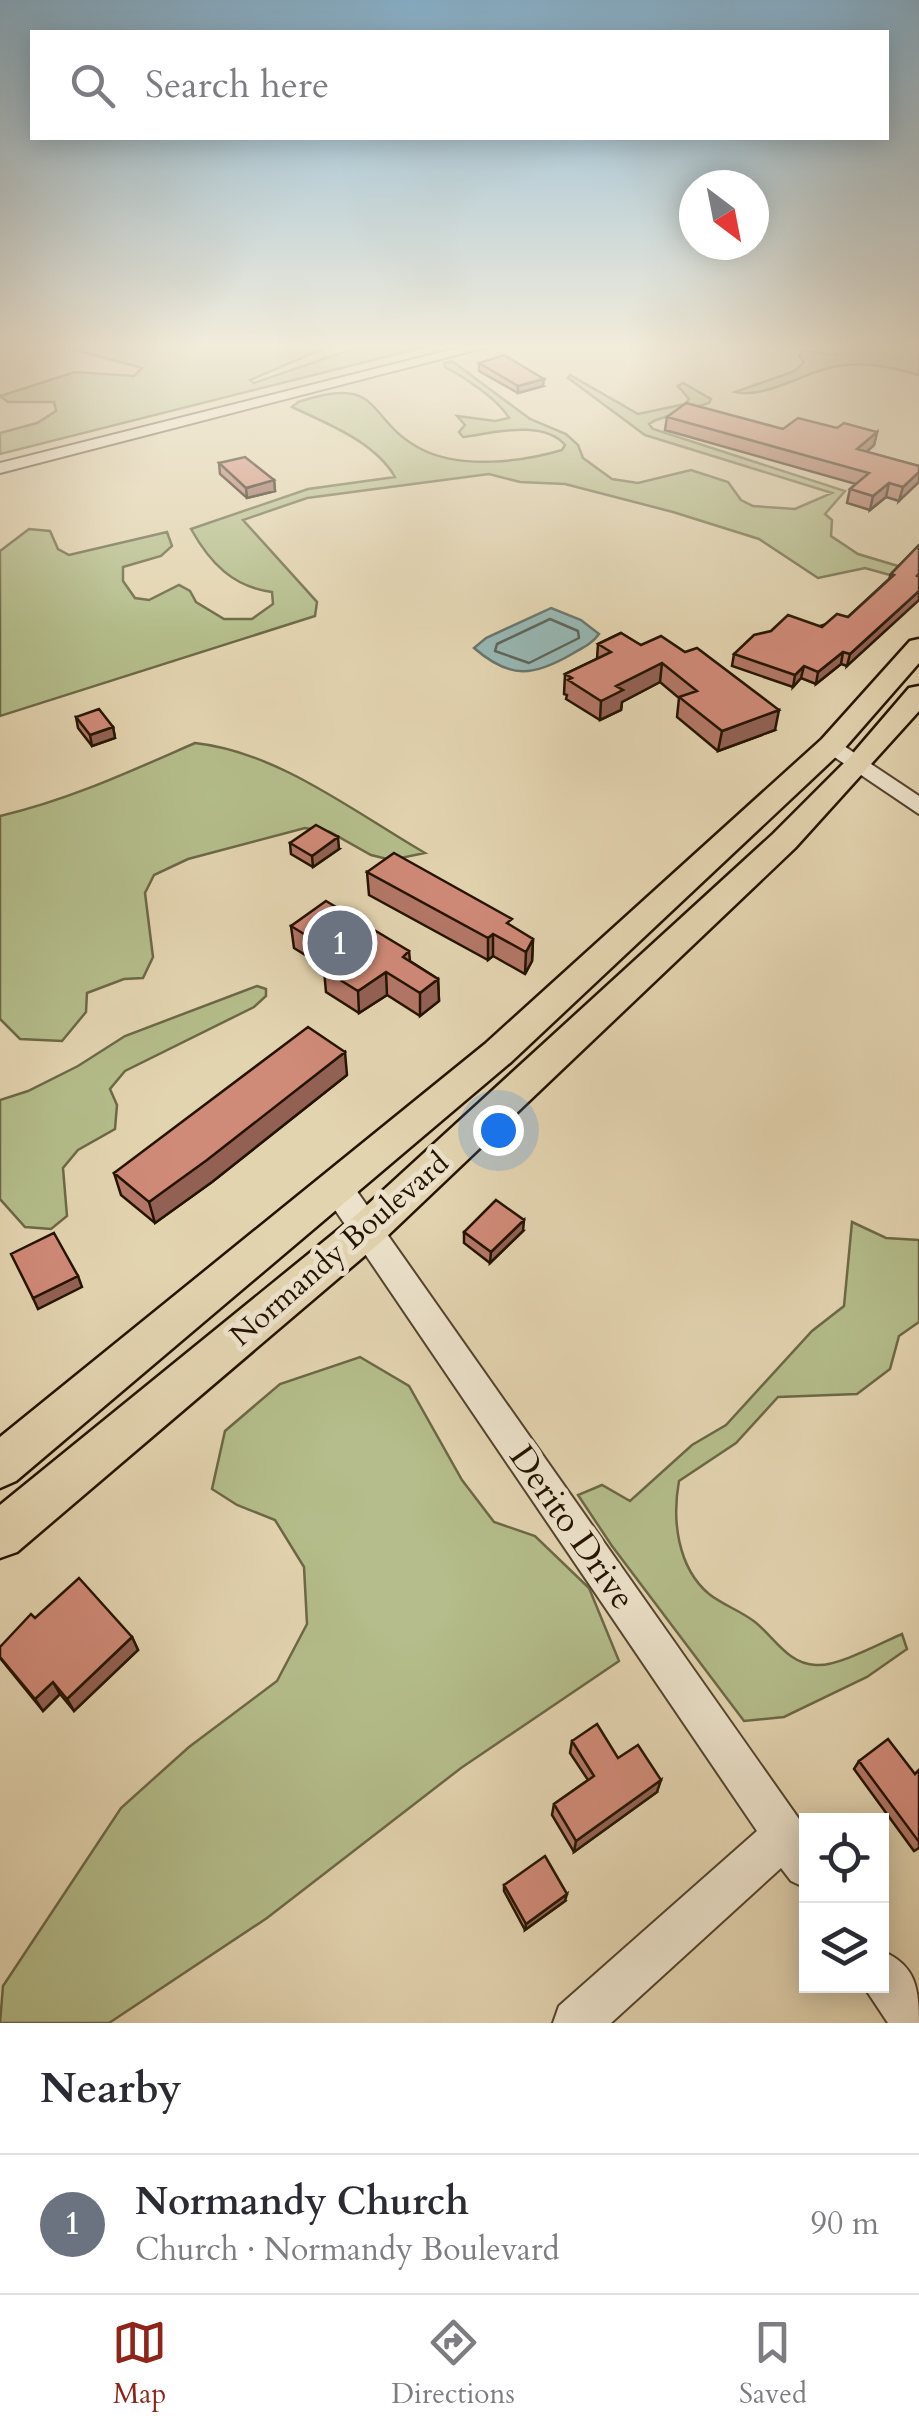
<!DOCTYPE html>
<html lang="en">
<head>
<meta charset="utf-8">
<style>
	:root { --surface:#fff; --page:#f7f7f7; --text:#2b2b33; --muted:#7c7c81; --line:#e1e1e2; --accent:#8f2418 }
	body { margin:0; font-family:Cardo,serif; background:var(--page); color:var(--text) }
	.controls { position:absolute; right:30px; bottom:30px; display:grid; overflow:hidden; border-radius:0px; box-shadow:0 5px 25px #0003 }
	.controls button { width:90px; height:90px; display:grid; place-items:center; padding:0; border:0; border-bottom:2px solid var(--line); background:var(--surface); color:var(--text); font:50px sans-serif }
	.compass { position:absolute; left:679px; top:170px; width:90px; height:90px; border-radius:50%; background:var(--surface); box-shadow:0 5px 25px #0003; rotate:148deg }
	.you { position:absolute; left:498px; top:1130px; width:35px; height:35px; margin:-25px; border:8px solid #fff; border-radius:50%; background:#1a73e8; box-shadow:0 0 0 15px #1a73e833 }
	.badge { display:grid; place-items:center; width:65px; height:65px; border-radius:50%; background:var(--accent); color:#fff; font-size:32px; font-weight:700 }
	.pin { position:absolute; translate:-50% -50%; border:5px solid #fff; box-shadow:0 2px 10px #0006 }
	.list { margin:0; padding:0; list-style:none }
	h2 { display:flex; justify-content:space-between; align-items:center; height:130px; margin:0; padding:0 40px; font-size:42px }
	h2 small { font-size:32px; font-weight:400; color:var(--muted) }
	.list li { display:grid; grid-template-columns:65px 1fr auto; gap:30px; align-items:center; box-sizing:border-box; height:140px; padding:0 40px; border-top:2px solid var(--line) }
	.list b { display:block; font-size:38px; white-space:nowrap }
	.list p { margin:0; font-size:32px; white-space:nowrap; color:var(--muted) }
	.list em { font-size:32px; font-style:normal; color:var(--muted) }
	.icon { flex:none; width:55px; height:55px; fill:none; stroke:currentColor; stroke-width:2; stroke-linecap:round; stroke-linejoin:round }
	.map { position:relative; flex:none; width:919px; height:2023px; overflow:hidden }
	.search { position:absolute; background:var(--surface); box-shadow:0 5px 25px #0003; left:30px; right:30px; top:30px; height:110px; display:flex; align-items:center; gap:25px; box-sizing:border-box; padding:0 35px; border-radius:0px; color:var(--muted); font-size:38px }
	.sheet { height:270px; background:var(--surface) }
	nav { display:flex; justify-content:space-around; align-items:center; box-sizing:border-box; height:140px; border-top:2px solid var(--line); background:var(--surface); font-size:28px; color:var(--muted) }
	nav a { display:grid; justify-items:center; gap:5px }
	nav .on { color:var(--accent) }
	.map>svg:first-child { display:block }
	.green { fill:#b4bd8b; stroke:#6c6846; stroke-width:2.5 }
	.water { fill:#97b7b4; stroke:#69756c; stroke-width:2.5 }
	.lines { fill:none; stroke-linecap:round; stroke-linejoin:round }
	.shore { stroke:#5e655a; stroke-width:2.5 }
	.minor-casing { stroke:#54432d; stroke-width:4 }
	.major-casing { stroke:#241301; stroke-width:5 }
	.minor { fill:#ede3cc; fill-rule:evenodd }
	.major { fill:#e3d4b0; fill-rule:evenodd }
	.wall { fill:#b37767; stroke:#241301; stroke-width:2.5 }
	.shaded-wall { fill:#926154; stroke:#241301; stroke-width:2.5 }
	.building { fill:#d08a78; stroke:#241301; stroke-width:2.5 }
	.labels { text-anchor:middle; stroke-width:10; stroke-linejoin:round; paint-order:stroke }
	.street-label { font-size:30px; fill:#241301; stroke:#ede3cc }
	.near-street-label { font-size:35px; fill:#241301; stroke:#ede3cc }
</style>
</head>
<body>
<div class="map">
<svg width="919" height="2023" viewBox="0 0 919 2023">
	<rect width="100%" height="100%" fill="#e3d4b0"/>
	<filter id="stains"><feTurbulence type="fractalNoise" baseFrequency=".002" numOctaves="4"/><feColorMatrix values="0 0 0 0 .2 0 0 0 0 .09 0 0 0 0 .02 0 0 0 .5 -.17"/></filter>
	<radialGradient id="worn" r=".72"><stop offset=".6" stop-color="#630" stop-opacity="0"/><stop offset="1" stop-color="#630" stop-opacity=".3"/></radialGradient>
	<path class="green" d="M61,346H329L250,380L254,383L361,346H429L0,454V433L37,423L56,411L54,402H8L0,396L75,372L134,376L142,368Z
		M836,346H919V375C884,365 854,359 819,371C794,379 761,398 735,392L795,371L804,362L799,356L805,351L837,355L841,350Z
		M452,361L530,419L566,434L578,445L583,458L612,479L638,483L691,470L728,482L741,500L753,506L795,509L832,493L645,435L568,378L570,375L638,414L685,404L689,399L678,386L683,383L711,399L709,403L656,420L649,424L653,429L845,491L825,514L832,520L831,536L858,554L908,569V580L865,568L818,578L759,539L673,512L565,484L520,482L489,474L307,498L243,520L317,602L315,616L0,716V551L29,529L50,531L58,549L69,555L167,532L172,546L161,556L123,567V581L135,598L149,600L179,585L190,591L196,602L224,619H252L273,604L272,592C233,587 210,563 191,529L308,489L395,477C375,442 328,424 292,407L298,402C386,373 363,420 423,450C462,469 522,462 562,450L565,445C543,419 494,433 463,437L459,432L465,425L457,416L495,421L509,418C498,399 464,377 445,367L444,363Z
		M195,743C278,752 354,812 425,853L391,860L371,855L330,832L305,828L188,859L154,875L145,893L153,957L143,978L124,979L87,993L86,1012L62,1041L20,1039L0,1019V816C69,800 131,771 195,743Z
		M257,986L266,989V996L254,1007L125,1071L110,1089L117,1105L115,1129L78,1150L63,1168L67,1216L51,1229L25,1227L0,1199V1100L28,1091L78,1066L125,1036Z
		M852,1222L886,1238L919,1240V1322L899,1336L890,1369L857,1394L778,1397L736,1443L679,1481C672,1519 677,1567 709,1594C723,1605 741,1611 755,1622C775,1638 788,1664 816,1665C837,1667 881,1643 902,1634L907,1649L867,1677L784,1717L744,1721L612,1546L578,1495L602,1485L630,1501L692,1445L726,1425L812,1331L844,1306Z
		M360,1357L409,1386L462,1480L494,1522L535,1536L589,1588L619,1661L461,1768L267,1918L109,2023H0L3,1986L121,1808L189,1747L277,1681L307,1624L304,1567L275,1520L237,1505L212,1489L225,1431L280,1384Z"/>
	<path class="water" d="M551,608L581,620L599,634C592,644 582,648 572,654C534,676 511,680 474,648L486,638Z"/>
	<g class="lines">
		<path class="shore" d="M550,619L578,631L579,638L529,663L495,651L497,644Z"/>
		<g class="minor-casing">
			<path id="minor" d="M466,346H491L0,473V463Z
				M832,738L919,796V814L824,750L821,745L824,740Z
				M338,1177L349,1180L806,1829V1888L791,1881L781,1868L611,2023H553L559,2006L757,1831L327,1198L323,1189L327,1180Z
				M882,1951C916,1965 919,1989 919,2023H888L866,1990L864,1986H882Z"/>
		</g>
		<g class="major-casing">
			<path id="major" d="M919,639V663L842,751L511,1062L16,1481L0,1488V1437L485,1044L822,739L910,641Z
				M919,686V711L795,848L382,1241L17,1552L0,1558V1505L354,1217L773,834L849,758L909,688Z"/>
		</g>
		<use href="#minor" class="minor"/>
		<use href="#major" class="major"/>
	</g>
	<path class="wall" d="M479,363L543,386L518,393L479,371Z
		M667,417L783,429L837,428L877,432L874,445L866,452L919,466L899,501L886,497L870,510L847,503L850,489L856,484L665,430Z
		M219,463L274,480L275,491L247,498L220,474Z
		M919,545L847,666L841,664L816,684L801,678L793,687L732,666L734,654L848,617L889,579L891,574Z
		M621,633L775,730L718,751L677,717L679,698L660,682L622,702L621,710L600,720L566,699L567,695L564,694L565,674L597,659L598,644Z
		M76,717L113,727L115,738L92,746L78,728Z
		M290,843L339,849L313,867L291,854Z
		M367,872L533,939L532,961L525,974L493,956L488,960L369,895Z
		M291,926L409,951L410,961L438,979L439,1001L420,1016L387,995L359,1013L326,992L324,970L326,968L294,948Z
		M347,1075L212,1182L155,1223L121,1195L114,1173Z
		M523,1231L490,1263L464,1243V1232Z
		M35,1618L132,1637L138,1650L74,1711L60,1694L43,1711L0,1658V1647Z
		M572,1741L618,1758L657,1792L574,1852L552,1815L554,1804L588,1780L570,1753Z
		M859,1761L915,1774L919,1770V1848L914,1851L854,1769Z
		M504,1885L565,1901L525,1930L504,1891Z"/>
	<path class="shaded-wall" d="M544,379L543,386L518,393V386Z
		M877,432L874,445L854,463L857,449Z
		M919,472V482L899,501L903,487Z
		M274,480L275,491L247,498L246,488Z
		M889,483L886,497L870,510L873,496Z
		M919,591V600L847,666L850,654Z
		M843,652L841,664L816,684L818,672Z
		M662,663L660,682L622,702L621,710L600,720L601,701L616,686Z
		M804,666L801,678L793,687L795,675Z
		M779,710L775,730L718,751L722,731Z
		M113,727L115,738L92,746L90,735Z
		M338,837L339,849L313,867L312,856Z
		M493,934V956L488,960V938Z
		M533,939L532,961L525,974L526,952Z
		M386,972L387,995L359,1013L358,991Z
		M438,979L439,1001L420,1016V993Z
		M345,1052L347,1075L212,1182L155,1223L149,1202Z
		M524,1220L523,1231L490,1263L491,1252Z
		M78,1276L82,1287L38,1309L33,1298Z
		M132,1637L138,1650L74,1711L67,1699Z
		M53,1682L60,1694L43,1711L35,1699Z
		M661,1780L657,1792L574,1852L576,1841Z
		M567,1894L565,1901L525,1930L526,1924Z"/>
	<path class="building" d="M504,355L544,379L518,386L479,363Z
		M686,403L783,429L798,418L837,428L844,423L877,432L857,449L919,466V472L903,487L889,483L873,496L850,489L869,473L667,417Z
		M245,457L274,480L246,488L219,463Z
		M919,545V574L917,576L919,577V591L850,654L843,652L818,672L804,666L795,675L734,654L754,635L771,631L788,615L822,627L837,614L848,617L894,575L891,574Z
		M621,633L641,645L661,636L685,652L697,648L779,710L722,731L679,697L697,691L662,663L616,686L623,690L601,701L568,680L572,678L565,674L611,652L598,644Z
		M99,709L113,727L90,735L76,717Z
		M316,825L338,837L312,856L290,843Z
		M394,853L512,919L507,923L533,939L526,952L493,934L488,938L367,872Z
		M326,901L409,951L403,957L438,979L420,993L386,972L358,991L324,970L341,957L291,926Z
		M308,1027L345,1052L207,1160L149,1202L114,1173Z
		M496,1200L524,1220L491,1252L464,1232Z
		M54,1233L78,1276L33,1298L11,1254Z
		M79,1578L132,1637L67,1699L53,1682L35,1699L0,1657V1647L31,1614L35,1618Z
		M597,1724L618,1758L638,1745L661,1780L576,1841L554,1804L594,1776L572,1741Z
		M888,1739L915,1774L919,1770V1842L859,1761Z
		M545,1856L567,1894L526,1924L504,1885Z"/>
	<linearGradient id="sky" x2="0" y2="1"><stop stop-color="#87b5d3"/><stop offset="0.55" stop-color="#f2ecdb"/><stop offset="1" stop-color="#f2ecdb" stop-opacity="0"/></linearGradient>
	<rect width="919" height="629" fill="url(#sky)"/>
	<g class="labels">
		<g class="street-label">
			<text transform="translate(339 1249) rotate(-41)" y="10">Normandy Boulevard</text>
		</g>
		<g class="near-street-label">
			<text transform="translate(573 1527) rotate(55)" y="12">Derito Drive</text>
		</g>
	</g>
	<rect width="100%" height="100%" filter="url(#stains)"/>
	<rect width="100%" height="100%" fill="url(#worn)"/>
</svg>
<div class="controls">
<button><svg class="icon" aria-label="locate" viewBox="0 0 24 24"><circle cx="12" cy="12" r="6"/><path d="M12 2v4M12 18v4M2 12h4M18 12h4"/></svg></button>
<button><svg class="icon" aria-label="layers" viewBox="0 0 24 24"><path d="M12 4l9 5-9 5-9-5zM3 14l9 5 9-5"/></svg></button>
</div>
<svg class="compass" viewBox="-18 -18 36 36"><path d="M0-13l5 13h-10z" fill="#e53935"/><path d="M0 13l5-13h-10z" fill="#7c7c81"/></svg>
<div class="you"></div>
<div class="pin badge" style="left:340px;top:943px;background:#6b7280">1</div>
<div class="search"><svg class="icon" aria-label="search" viewBox="0 0 24 24"><circle cx="10" cy="10" r="6"/><path d="M15 15l6 6"/></svg>Search here</div>
</div>
<section class="sheet">
<h2>Nearby<small></small></h2>
<ul class="list">
<li><span class="badge" style="background:#6b7280">1</span><div><b>Normandy Church</b><p>Church · Normandy Boulevard</p></div><em>90 m</em></li>
</ul>
</section>
<nav>
<a class="on"><svg class="icon" aria-label="map" viewBox="0 0 24 24"><path d="M3 6l6-2 6 2 6-2v14l-6 2-6-2-6 2zM9 4v14M15 6v14"/></svg>Map</a>
<a><svg class="icon" aria-label="directions" viewBox="0 0 24 24"><path d="M12 3l9 9-9 9-9-9zM9 14v-3h6M13 9l2 2-2 2"/></svg>Directions</a>
<a><svg class="icon" aria-label="saved" viewBox="0 0 24 24"><path d="M7 4h10v16l-5-4-5 4z"/></svg>Saved</a>
</nav>
</body>
</html>
